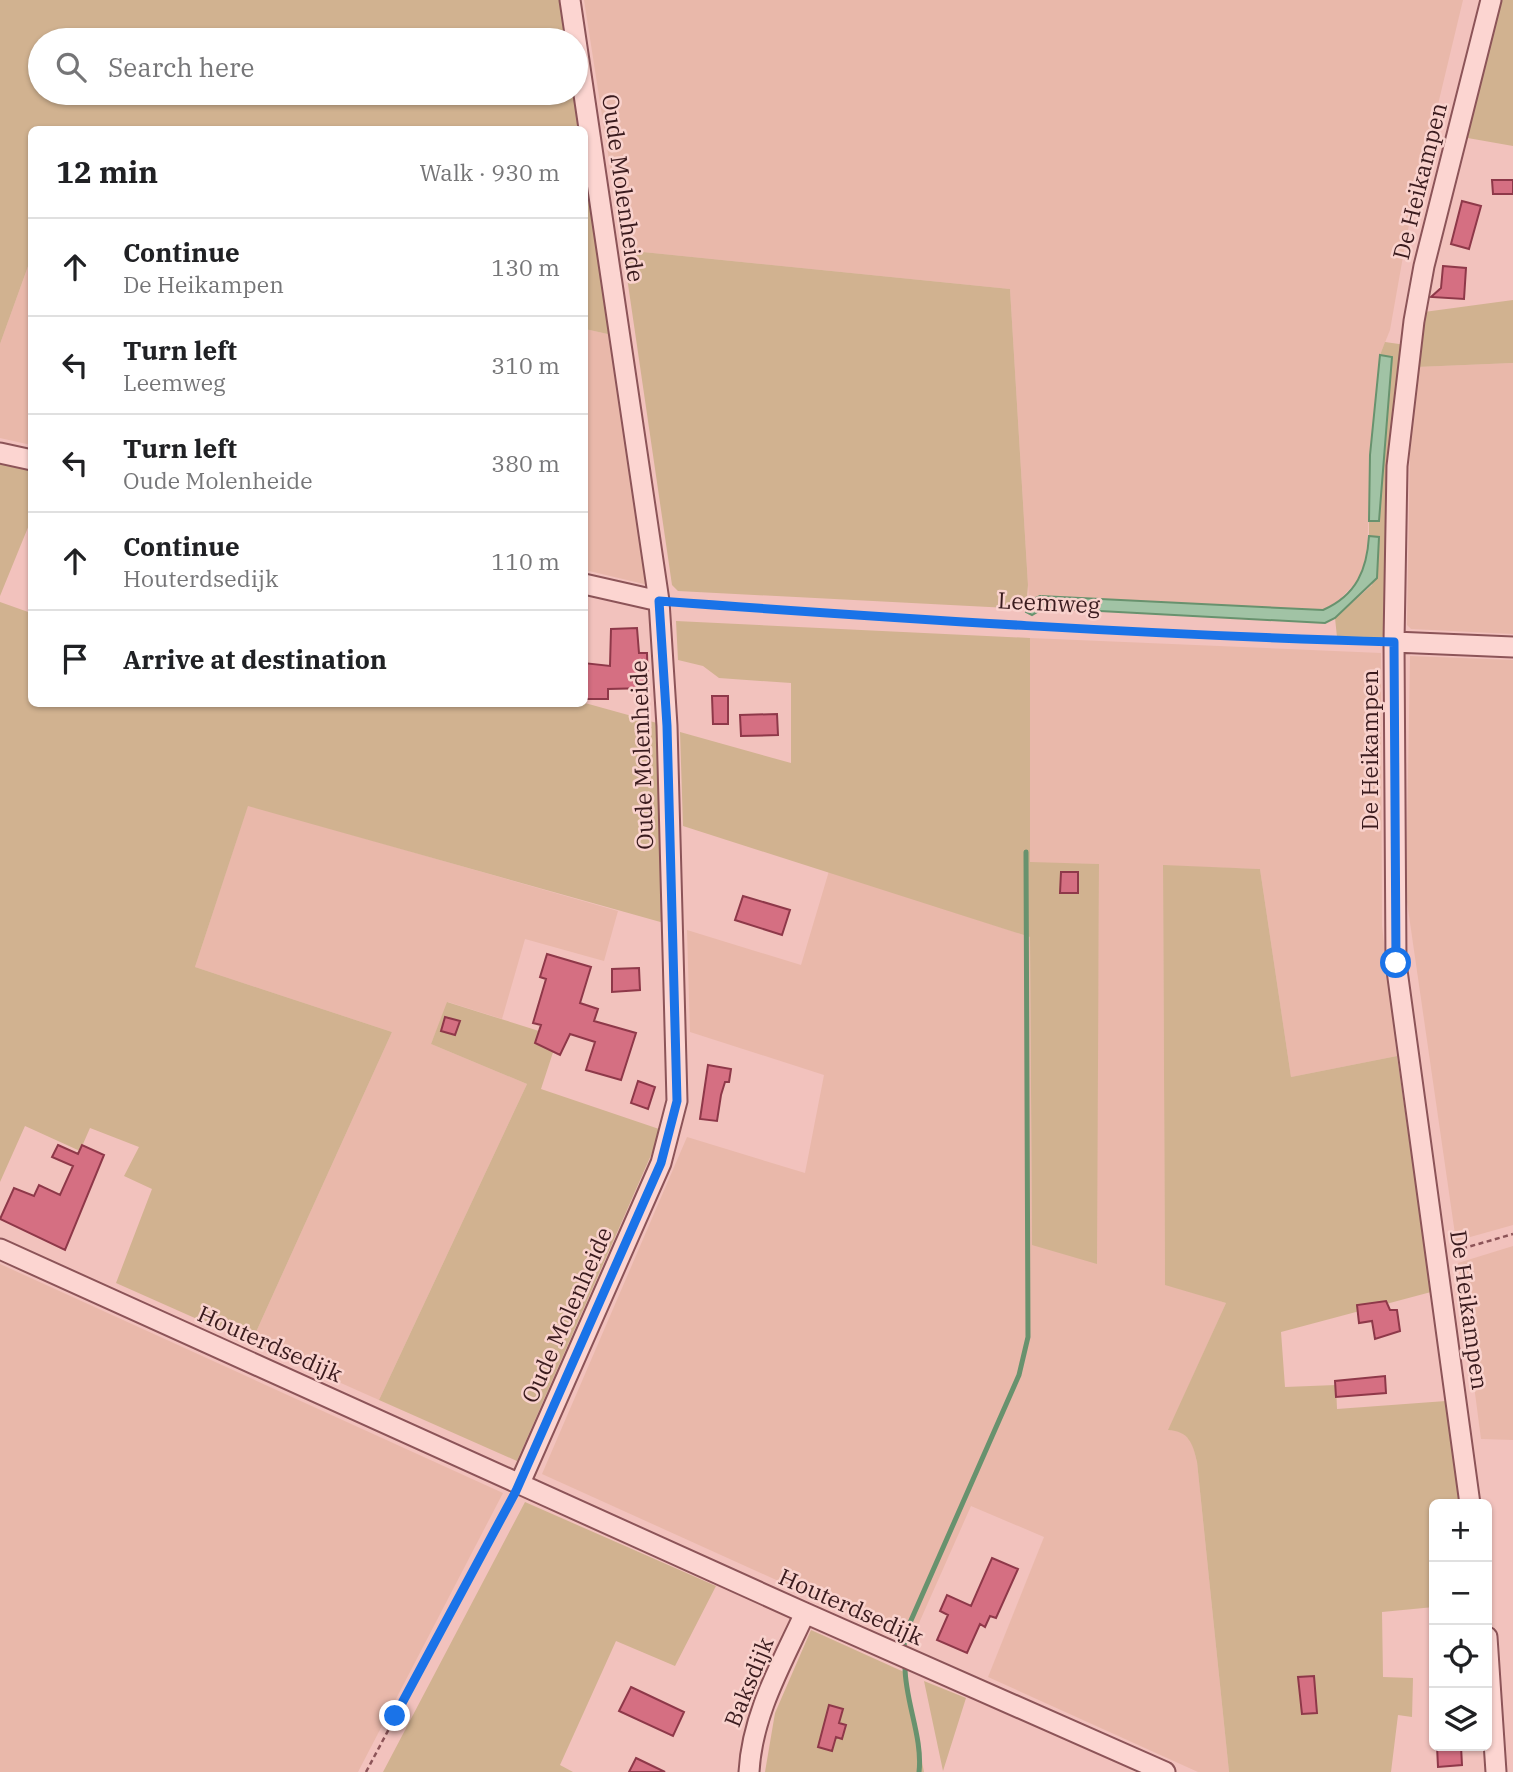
<!DOCTYPE html>
<html lang="en">
<head>
<meta charset="utf-8">
<style>
	:root { --surface:#fff; --page:#f6f6f6; --text:#202124; --muted:#757577; --line:#e0e0e0 }
	body { margin:0; font-family:"IBM Plex Serif",serif; background:var(--page); color:var(--text) }
	.controls { position:absolute; right:21px; bottom:21px; display:grid; overflow:hidden; border-radius:10px; box-shadow:0 2px 5px #0004 }
	.controls button { width:63px; height:63px; display:grid; place-items:center; padding:0; border:0; border-bottom:2px solid var(--line); background:var(--surface); color:var(--text); font:35px sans-serif }
	.stop { position:absolute; width:21px; height:21px; margin:-16px; border:5px solid #1a73e8; border-radius:50%; background:#fff }
	.stop.end { background:#1a73e8; border-color:#fff; box-shadow:0 2px 7px #0008 }
	.list { margin:0; padding:0; list-style:none }
	h2 { display:flex; justify-content:space-between; align-items:center; height:91px; margin:0; padding:0 28px; font-size:30px }
	h2 small { font-size:23px; font-weight:400; color:var(--muted) }
	.list li { display:grid; grid-template-columns:46px 1fr auto; gap:21px; align-items:center; box-sizing:border-box; height:98px; padding:0 28px; border-top:2px solid var(--line) }
	.list b { display:block; font-size:26px; white-space:nowrap }
	.list p { margin:0; font-size:23px; white-space:nowrap; color:var(--muted) }
	.list em { font-size:23px; font-style:normal; color:var(--muted) }
	.icon { flex:none; width:38px; height:38px; fill:none; stroke:currentColor; stroke-width:2; stroke-linecap:round; stroke-linejoin:round }
	.map { position:relative; flex:none; width:1513px; height:1772px; overflow:hidden }
	.search { position:absolute; background:var(--surface); box-shadow:0 2px 5px #0004; left:28px; top:28px; width:560px; height:77px; display:flex; align-items:center; gap:18px; box-sizing:border-box; padding:0 24px; border-radius:38px; color:var(--muted); font-size:26px }
	.panel { position:absolute; background:var(--surface); box-shadow:0 2px 5px #0004; left:28px; top:126px; width:560px; height:581px; border-radius:10px }
	.map>svg:first-child { display:block }
	.farmland { fill:#e9b8aa }
	.green { fill:#d1b290 }
	.water { fill:#a1c3a5; stroke:#68926e; stroke-width:2 }
	.lines { fill:none; stroke-linecap:round; stroke-linejoin:round }
	.stream { stroke:#68926e; stroke-width:5 }
	.building { fill:#d56f82; stroke:#8e3849; stroke-width:2 }
	.minor-casing { stroke:#8c5458; stroke-width:23 }
	.path { stroke:#8c5458; stroke-width:2.5; stroke-dasharray:5 3.5; stroke-linecap:butt }
	.minor { stroke:#fcd5d1; stroke-width:19 }
	.route { stroke:#1a73e8; stroke-width:9 }
	.labels { text-anchor:middle; stroke-width:5; stroke-linejoin:round; paint-order:stroke }
	.street-label { font-size:23px; fill:#3a1b1e; stroke:#f9d2cd }
</style>
</head>
<body>
<div class="map">
<svg width="1513" height="1772" viewBox="0 0 1513 1772">
	<rect width="100%" height="100%" fill="#f2c2bd"/>
	<path class="farmland" d="M584,0H1463L1407,234L1390,330L1380,355L1370,455L1367,564L1363,575L1338,601L1323,610L1040,596L1029,601L1010,289L623,250Z
		M31,258V445L0,438V344Z
		M585,329L612,335L648,585L585,570Z
		M1513,363V634L1411,629L1407,625L1410,451L1417,367Z
		M1030,638L1381,653L1382,926L1397,1056L1291,1077L1260,869L1163,866L1165,1284L1226,1303L1169,1429L1179,1430L1192,1442L1197,1462L1229,1772H1198L988,1677L1044,1537L971,1506L911,1641L542,1474L687,1137L805,1173L824,1075L690,1032L687,930L801,965L829,871L1030,937L1032,1244L1096,1263L1099,864L1030,863Z
		M1410,656L1513,660V1225L1456,1241L1406,895Z
		M248,805L618,911L604,961L525,939L502,1019L448,1002L431,1044L527,1084L379,1400L251,1343L392,1032L195,967Z
		M1513,1246V1440L1481,1439L1458,1263Z
		M0,1264L503,1493L358,1772H0Z"/>
	<path class="green" d="M0,0H561L567,40H40V93H575L581,129L32,130L31,258L0,344Z
		M1495,0H1513V146L1462,137Z
		M585,154L612,335L585,329Z
		M623,250L1010,289L1028,585L1026,609L678,591L672,585Z
		M1513,300V363L1417,367L1424,312Z
		M1385,342L1406,345L1391,632L1378,639L1337,637L1335,618L1372,585L1379,537L1369,536V521L1379,520L1392,358L1380,355Z
		M0,462L32,469L31,520L0,596Z
		M0,602L31,613L32,704L585,703L657,723L664,923L248,806L195,967L392,1032L251,1343L116,1283L152,1189L124,1176L139,1147L90,1128L80,1151L25,1126L0,1182Z
		M676,621L1030,638V862L1099,864L1097,1264L1032,1245L1030,937L683,826L680,732L791,763V683L719,678L703,666L678,660Z
		M1163,865L1260,869L1291,1077L1397,1056L1431,1292L1281,1332L1285,1387L1336,1385L1337,1409L1446,1401L1460,1504H1434V1607L1382,1612L1383,1677L1413,1678L1412,1717L1398,1715L1391,1772H1229L1197,1462C1193,1444 1189,1431 1168,1430L1226,1303L1165,1285Z
		M447,1002L558,1037L541,1089L662,1130L517,1461L379,1400L527,1084L431,1044Z
		M525,1502L716,1586L675,1666L616,1641L560,1765L573,1772H383Z
		M811,1630L904,1672L924,1772H765L775,1713Z
		M924,1681L966,1698L943,1771Z"/>
	<path class="water" d="M1380,355L1392,357L1379,521H1369L1370,455Z
		M1369,536L1379,537L1377,578L1335,618L1325,623L1044,608L1032,615L1026,612L1029,601L1040,596L1323,610C1357,595 1367,569 1369,536Z"/>
	<g class="lines">
		<path class="stream" d="M904,1648L905,1634L1019,1375L1028,1337L1026,852
			M905,1667C905,1701 923,1738 919,1772"/>
	</g>
	<path class="building" d="M1492,180H1513V194H1493Z
		M1462,201L1481,206L1469,249L1451,244Z
		M1443,266L1466,268L1464,299L1431,297L1441,288Z
		M637,628L639,653H647L648,688L608,689V699H584V663L610,666L611,629Z
		M712,696H728V724H713Z
		M777,714L778,735L741,736L740,715Z
		M1061,872H1078V893H1060Z
		M743,896L790,910L782,935L735,920Z
		M547,954L591,967L580,1003L598,1009L594,1021L636,1033L621,1080L586,1070L595,1042L570,1034L560,1055L535,1043L541,1025L533,1023L546,979L540,977Z
		M639,968L640,990L612,992V969Z
		M445,1017L460,1021L455,1035L441,1031Z
		M708,1065L731,1069L729,1082H725L721,1095L717,1121L700,1119Z
		M638,1081L655,1087L648,1109L631,1103Z
		M58,1145L78,1154L82,1145L104,1155L65,1250L0,1219L14,1188L34,1196L39,1185L60,1195L73,1166L52,1157Z
		M1386,1301L1390,1310H1397L1400,1331L1375,1339L1372,1321L1359,1323L1357,1305Z
		M1385,1376L1386,1393L1336,1397L1335,1381Z
		M992,1558L1018,1569L996,1618L990,1616L985,1627L980,1624L967,1653L937,1640L948,1615L940,1611L947,1595L971,1606Z
		M1314,1676L1317,1713L1302,1714L1298,1677Z
		M631,1687L684,1712L673,1736L619,1711Z
		M829,1705L843,1709L839,1723L846,1725L842,1739L836,1737L832,1751L818,1747Z
		M1437,1746H1461L1462,1765L1438,1767Z
		M636,1758L665,1772H629Z"/>
	<g class="lines">
		<g class="minor-casing">
			<path id="minor" d="M0,453L32,460
				M584,584L659,601
				M1394,642L1513,647
				M0,1249L805,1613L1165,1772
				M520,1483L661,1163L677,1101L667,726L659,601L570,0
				M1470,1504L1396,963L1394,642L1397,466L1414,321L1424,266L1491,0
				M1487,1637L1496,1772
				M749,1772C752,1715 781,1665 805,1613"/>
		</g>
		<path class="path" d="M676,602L943,622L1375,642
			M1454,1251L1513,1234
			M366,1772L512,1498"/>
		<use href="#minor" class="minor"/>
	</g>
	<g class="lines">
		<path class="route" d="M395,1716L516,1491L661,1163L677,1101L667,726L659,601C904,619 1149,635 1394,642L1396,963"/>
	</g>
	<g class="labels">
		<g class="street-label">
			<text transform="translate(1420 181) rotate(-76)" y="8">De Heikampen</text>
			<text transform="translate(623 188) rotate(82)" y="8">Oude Molenheide</text>
			<text transform="translate(1049 603) rotate(3)" y="8">Leemweg</text>
			<text transform="translate(1370 750) rotate(-90)" y="8">De Heikampen</text>
			<text transform="translate(642 755) rotate(-92)" y="8">Oude Molenheide</text>
			<text transform="translate(1469 1310) rotate(82)" y="8">De Heikampen</text>
			<text transform="translate(567 1315) rotate(-66)" y="8">Oude Molenheide</text>
			<text transform="translate(270 1344) rotate(24)" y="8">Houterdsedijk</text>
			<text transform="translate(851 1607) rotate(24)" y="8">Houterdsedijk</text>
			<text transform="translate(749 1682) rotate(-68)" y="8">Baksdijk</text>
		</g>
	</g>
</svg>
<div class="controls">
<button>+</button>
<button>−</button>
<button><svg class="icon" aria-label="locate" viewBox="0 0 24 24"><circle cx="12" cy="12" r="6"/><path d="M12 2v4M12 18v4M2 12h4M18 12h4"/></svg></button>
<button><svg class="icon" aria-label="layers" viewBox="0 0 24 24"><path d="M12 4l9 5-9 5-9-5zM3 14l9 5 9-5"/></svg></button>
</div>
<div class="stop" style="left:1396px;top:963px"></div>
<div class="stop end" style="left:395px;top:1716px"></div>
<div class="search"><svg class="icon" aria-label="search" viewBox="0 0 24 24"><circle cx="10" cy="10" r="6"/><path d="M15 15l6 6"/></svg>Search here</div>
<section class="panel">
<h2>12 min<small>Walk · 930 m</small></h2>
<ul class="list">
<li><svg class="icon" aria-label="ahead" viewBox="0 0 24 24"><path d="M12 20V5M6 11l6-6 6 6"/></svg><div><b>Continue</b><p>De Heikampen</p></div><em>130 m</em></li>
<li><svg class="icon" aria-label="left" viewBox="0 0 24 24"><path d="M17 20v-9H6M10 6l-5 5 5 5"/></svg><div><b>Turn left</b><p>Leemweg</p></div><em>310 m</em></li>
<li><svg class="icon" aria-label="left" viewBox="0 0 24 24"><path d="M17 20v-9H6M10 6l-5 5 5 5"/></svg><div><b>Turn left</b><p>Oude Molenheide</p></div><em>380 m</em></li>
<li><svg class="icon" aria-label="ahead" viewBox="0 0 24 24"><path d="M12 20V5M6 11l6-6 6 6"/></svg><div><b>Continue</b><p>Houterdsedijk</p></div><em>110 m</em></li>
<li><svg class="icon" aria-label="arrive" viewBox="0 0 24 24"><path d="M6 21V4h12l-3 4 3 4H6"/></svg><div><b>Arrive at destination</b></div></li>
</ul>
</section>
</div>
</body>
</html>
